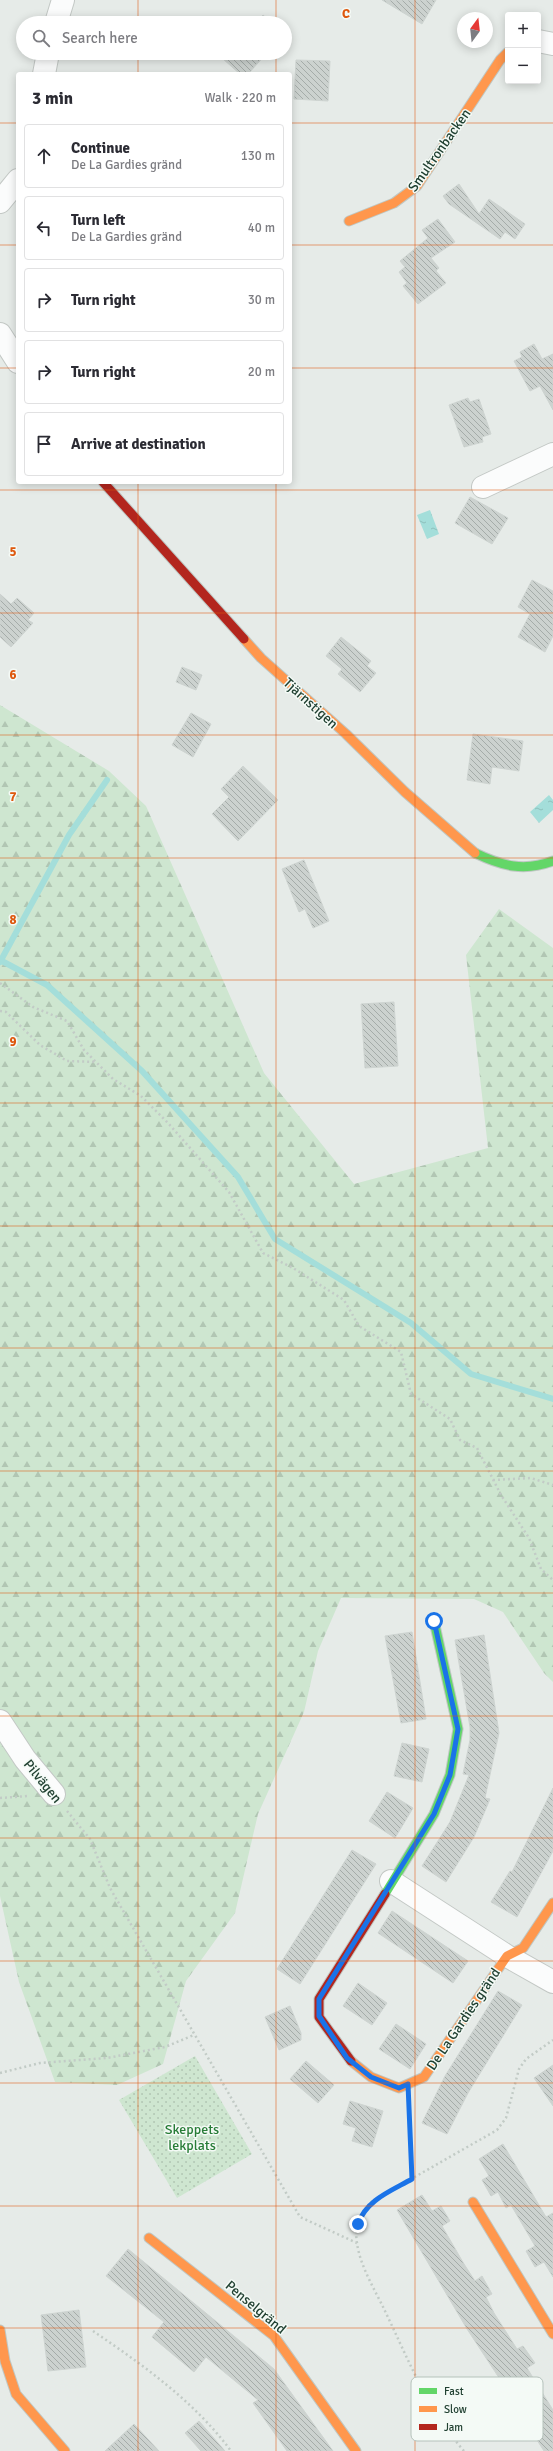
<!DOCTYPE html>
<html lang="en">
<head>
<meta charset="utf-8">
<style>
	:root { --surface:#fff; --page:#f2f2f3; --text:#2b2b33; --muted:#7c7c81; --line:#e1e1e2 }
	body { margin:0; font-family:Signika,sans-serif; background:var(--page); color:var(--text) }
	.controls { position:absolute; right:12px; top:12px; display:grid; overflow:hidden; border-radius:4px; box-shadow:0 2px 10px #0003 }
	.controls button { width:36px; height:36px; display:grid; place-items:center; padding:0; border:0; border-bottom:1px solid var(--line); background:var(--surface); color:var(--text); font:20px sans-serif }
	.compass { position:absolute; left:457px; top:12px; width:36px; height:36px; border-radius:50%; background:var(--surface); box-shadow:0 2px 10px #0003; rotate:15deg }
	.stop { position:absolute; width:12px; height:12px; margin:-9px; border:3px solid #1a73e8; border-radius:50%; background:#fff }
	.stop.end { background:#1a73e8; border-color:#fff; box-shadow:0 1px 4px #0008 }
	.list { margin:0; padding:0; list-style:none }
	h2 { display:flex; justify-content:space-between; align-items:center; height:52px; margin:0; padding:0 16px; font-size:17px }
	h2 small { font-size:13px; font-weight:400; color:var(--muted) }
	.list li { display:grid; grid-template-columns:26px 1fr auto; gap:12px; align-items:center; box-sizing:border-box; height:64px; margin:0 8px 8px; padding:0 8px; border:1px solid var(--line); border-radius:4px }
	.list b { display:block; font-size:15px; white-space:nowrap }
	.list p { margin:0; font-size:13px; white-space:nowrap; color:var(--muted) }
	.list em { font-size:13px; font-style:normal; color:var(--muted) }
	.icon { flex:none; width:22px; height:22px; fill:none; stroke:currentColor; stroke-width:2; stroke-linecap:round; stroke-linejoin:round }
	.map { position:relative; flex:none; width:553px; height:2451px; overflow:hidden }
	.search { position:absolute; background:var(--surface); box-shadow:0 2px 10px #0003; left:16px; top:16px; width:276px; height:44px; display:flex; align-items:center; gap:10px; box-sizing:border-box; padding:0 14px; border-radius:22px; color:var(--muted); font-size:15px }
	.panel { position:absolute; background:var(--surface); box-shadow:0 2px 10px #0003; left:16px; top:72px; width:276px; height:412px; border-radius:4px }
	.map>svg:first-child { display:block }
	.forest { fill:url(#forest-firs) }
	.park { fill:url(#park-dots) }
	.water { fill:url(#water-ripples) }
	.lines { fill:none; stroke-linecap:round; stroke-linejoin:round }
	.stream { stroke:#a4deda; stroke-width:6 }
	.building { fill:url(#building-back-hatch); stroke:#ced4d1 }
	.street-casing { stroke:#c3c8c5; stroke-width:24 }
	.fast-casing { stroke:#bfc7c3; stroke-width:11 }
	.slow-casing { stroke:#bfc7c3; stroke-width:11 }
	.jam-casing { stroke:#bfc7c3; stroke-width:11 }
	.path { stroke:#c2cbc6; stroke-width:2.5; stroke-dasharray:2 3; stroke-linecap:butt }
	.street { stroke:#fbfcfc; stroke-width:22 }
	.fast { stroke:#63d668; stroke-width:9 }
	.slow { stroke:#ff974d; stroke-width:9 }
	.jam { stroke:#b3261e; stroke-width:9 }
	.route { stroke:#1a73e8; stroke-width:5 }
	.grid { fill:none; stroke:#de580e; stroke-width:1; stroke-opacity:0.55 }
	.labels { text-anchor:middle; stroke-width:3; stroke-linejoin:round; paint-order:stroke }
	.street-label { font-size:14px; fill:#214132; stroke:#f4faf6 }
	.park-label { font-size:14px; fill:#277c37; stroke:#f4faf6 }
	.key { fill:#f4faf6; stroke:#b5c2bb; stroke-width:1 }
	.key-label { font-size:11px; fill:#214132 }
	.grid-label { font-size:13px; text-anchor:middle; font-weight:bold; fill:#de580e; stroke:#f4faf6; stroke-width:3; stroke-linejoin:round; paint-order:stroke }
</style>
</head>
<body>
<div class="map">
<svg width="553" height="2451" viewBox="0 0 553 2451">
	<defs>
		<pattern id="forest-firs" width="22" height="20" patternUnits="userSpaceOnUse"><rect width="22" height="20" fill="#cee6d0"/><path d="M5 1l3.5 6h-7zM16 11l3.5 6h-7z" fill="#b1c6b3"/></pattern>
		<pattern id="park-dots" width="8" height="8" patternUnits="userSpaceOnUse"><rect width="8" height="8" fill="#cee6d0"/><path d="M2 2h.1M6 6h.1" fill="none" stroke="#b1c6b3" stroke-width="1.8" stroke-linecap="round"/></pattern>
		<pattern id="water-ripples" width="26" height="14" patternUnits="userSpaceOnUse"><rect width="26" height="14" fill="#a4deda"/><path d="M2 4q2-2 4 0t4 0M15 11q2-2 4 0t4 0" fill="none" stroke="#8dc0bc"/></pattern>
		<pattern id="building-back-hatch" width="6" height="6" patternUnits="userSpaceOnUse"><rect width="6" height="6" fill="#ccd2cf"/><path d="M-1 5l2 2M0 0l6 6M5-1l2 2" fill="none" stroke="#a5aca9"/></pattern>
	</defs>
	<rect width="100%" height="100%" fill="#e6ebe8"/>
	<path class="forest" d="M0,705L109,771L146,806L264,1073L354,1184L488,1148L466,955L499,909L553,948V1682L544,1673L503,1612L474,1599L341,1598L318,1651L304,1712L258,1814L235,1913L186,1981L163,2064L117,2085L55,2082L19,1982L0,1896Z"/>
	<path class="park" d="M195,2056L252,2154L177,2198L119,2100Z"/>
	<path class="water" d="M430,510L439,534L427,539L417,515Z
		M549,795L553,800V810L539,823L530,812Z"/>
	<g class="lines">
		<path class="stream" d="M0,960L47,985L142,1071L238,1177L275,1239L411,1323L471,1374L553,1399
			M0,962L69,835L107,780"/>
	</g>
	<path class="building" d="M382,0H436L422,24Z
		M263,15L272,23H255Z
		M228,53H267L248,74H240L223,59Z
		M296,60L330,61L328,101L294,99Z
		M459,184L479,214L489,199L525,224L515,239L505,232L500,239L449,204L443,196Z
		M438,219L455,242L431,258L439,268L436,271L446,283L418,304L403,286L407,283L399,272L405,267L400,261L428,238L422,230Z
		M534,344L542,359L553,354V410L540,386L530,391L514,361L522,357L520,352Z
		M468,398L470,402L479,399L491,434L482,437L483,442L464,447L449,405Z
		M470,497L508,518L492,544L455,523Z
		M532,580L553,591V636L545,652L518,637L530,614L518,607Z
		M0,594L11,604L17,598L34,613L28,620L33,623L11,647L0,637Z
		M341,637L371,661L367,666L376,673L360,692L338,674L342,669L326,656Z
		M182,667L202,675L196,690L176,682Z
		M191,713L211,724L193,757L172,745Z
		M473,734L523,741L519,771L492,767L490,784L467,780Z
		M243,766L278,800L238,841L212,814L229,797L221,789Z
		M304,860L329,921L313,928L305,909L299,912L282,869Z
		M394,1002L398,1066L365,1068L361,1004Z
		M412,1632L426,1719L401,1723L385,1636Z
		M484,1635L499,1733L485,1798L490,1799L474,1837L446,1882L422,1866L450,1822L469,1775L463,1774L470,1740V1727L455,1640Z
		M402,1743L429,1749L422,1782L394,1776Z
		M553,1788V1851L517,1917L491,1902L510,1871L512,1872Z
		M387,1792L413,1808L395,1838L369,1821Z
		M352,1850L376,1864L300,1984L277,1969Z
		M392,1911L468,1961L453,1983L378,1933Z
		M358,1983L387,2003L372,2025L343,2006Z
		M498,1991L522,2005L468,2093L447,2134L422,2123L445,2076Z
		M290,2006L301,2033V2040L279,2050L265,2017Z
		M396,2024L426,2044L410,2069L379,2049Z
		M306,2061L334,2085L318,2103L290,2079Z
		M553,2065V2106L534,2078Z
		M350,2101L383,2111L372,2147L352,2141L356,2128L343,2124Z
		M503,2144L546,2217L553,2213V2277L544,2262L535,2267L526,2251L535,2246L511,2205L506,2208L498,2192L491,2196L482,2180L489,2176L479,2159Z
		M422,2195L432,2211L441,2206L450,2221L442,2226L464,2264L475,2281L482,2276L492,2294L486,2297L494,2313L517,2349L523,2346L535,2363L527,2368L553,2410V2451H544L524,2420L526,2419L467,2329L397,2210Z
		M128,2249L274,2369L333,2451H287L253,2403L258,2400L206,2357L194,2372L152,2337L164,2322L106,2276Z
		M79,2310L86,2367L48,2371L41,2315Z
		M199,2421L225,2451H201L185,2433Z
		M134,2424L159,2451H105Z"/>
	<g class="lines">
		<g class="street-casing">
			<path id="street" d="M56,23L63,0
				M538,41L553,44
				M44,74L48,53
				M0,202L18,180
				M0,334L18,362
				M483,487L553,454
				M0,1721L25,1759L54,1794
				M391,1881L507,1956L553,1982"/>
		</g>
		<g class="fast-casing">
			<path id="fast" d="M475,853C502,866 524,872 553,861
				M385,1894L434,1814L450,1775L458,1729L434,1621"/>
		</g>
		<g class="slow-casing">
			<path id="slow" d="M349,221L394,203L417,186L500,60L508,52
				M244,639L261,658L346,734L405,792L475,853
				M351,2061L371,2077L399,2088L424,2077L507,1956L523,1948L553,1903
				M473,2202L553,2334
				M149,2238L274,2336L356,2451
				M0,2330L5,2361L16,2394L65,2451"/>
		</g>
		<g class="jam-casing">
			<path id="jam" d="M103,482L244,639
				M351,2061L319,2017V1999L385,1894"/>
		</g>
		<path class="path" d="M0,983L33,1007L67,1021L84,1050L113,1079L141,1096L168,1123L229,1192L263,1253L293,1268L344,1300L359,1326L401,1352L411,1394L450,1419L460,1440L477,1448L501,1495L529,1538L541,1569L553,1580
			M0,1011L6,1012L40,1045L67,1061L96,1062
			M493,1480L531,1478L553,1485
			M0,1798L28,1796
			M67,1811L90,1839L110,1888L300,2217L357,2243
			M0,2073L40,2063L107,2058L165,2047L194,2035
			M409,2108L412,2179
			M93,2331C143,2365 195,2402 231,2451
			M464,2451C428,2410 408,2359 385,2311C375,2290 360,2266 357,2243C354,2227 361,2213 371,2202L497,2130L506,2118L519,2069L526,2059L553,2040"/>
		<use href="#street" class="street"/>
		<use href="#fast" class="fast"/>
		<use href="#slow" class="slow"/>
		<use href="#jam" class="jam"/>
	</g>
	<g class="lines">
		<path class="route" d="M358,2224C366,2200 391,2191 412,2179L408,2084L399,2088L371,2077L347,2058L319,2016V1999L434,1814L450,1775L458,1729L434,1621"/>
	</g>
	<path class="grid" d="M138,0V23M276,0V23M415,0V2451M138,53V74M276,53V74M0,123H18M290,123H553M0,245H18M290,245H553M0,368H18M290,368H553M138,482V2451M276,482V2451M0,490H553M0,613H553M0,735H553M0,858H553M0,980H553M0,1103H553M0,1226H553M0,1348H553M0,1471H553M0,1593H553M0,1716H553M0,1838H553M0,1961H553M0,2083H553M0,2206H553M0,2328H553"/>
	<g class="labels">
		<g class="street-label">
			<text transform="translate(439 150) rotate(-55)" y="5">Smultronbacken</text>
			<text transform="translate(311 703) rotate(42)" y="5">Tjärnstigen</text>
			<text transform="translate(43 1781) rotate(51)" y="5">Pilvägen</text>
			<text transform="translate(463 2019) rotate(-56)" y="5">De La Gardies gränd</text>
			<text transform="translate(256 2307) rotate(40)" y="5">Penselgränd</text>
		</g>
		<g class="park-label">
			<text x="192" y="2134">Skeppets<tspan x="192" dy="16">lekplats</tspan></text>
		</g>
	</g>
	<rect x="411" y="2377" width="132" height="64" rx="6" class="key"/>
	<rect x="419" y="2388" width="18" height="6" fill="#63d668"/>
	<rect x="419" y="2406" width="18" height="6" fill="#ff974d"/>
	<rect x="419" y="2424" width="18" height="6" fill="#b3261e"/>
	<g class="key-label">
		<text x="444" y="2395">Fast</text>
		<text x="444" y="2413">Slow</text>
		<text x="444" y="2431">Jam</text>
	</g>
	<g class="grid-label">
		<text x="346" y="18">C</text>
		<text x="13" y="556">5</text>
		<text x="13" y="679">6</text>
		<text x="13" y="801">7</text>
		<text x="13" y="924">8</text>
		<text x="13" y="1046">9</text>
	</g>
</svg>
<div class="controls">
<button>+</button>
<button>−</button>
</div>
<svg class="compass" viewBox="-18 -18 36 36"><path d="M0-13l5 13h-10z" fill="#e53935"/><path d="M0 13l5-13h-10z" fill="#7c7c81"/></svg>
<div class="stop" style="left:434px;top:1621px"></div>
<div class="stop end" style="left:358px;top:2224px"></div>
<div class="search"><svg class="icon" aria-label="search" viewBox="0 0 24 24"><circle cx="10" cy="10" r="6"/><path d="M15 15l6 6"/></svg>Search here</div>
<section class="panel">
<h2>3 min<small>Walk · 220 m</small></h2>
<ul class="list">
<li><svg class="icon" aria-label="ahead" viewBox="0 0 24 24"><path d="M12 20V5M6 11l6-6 6 6"/></svg><div><b>Continue</b><p>De La Gardies gränd</p></div><em>130 m</em></li>
<li><svg class="icon" aria-label="left" viewBox="0 0 24 24"><path d="M17 20v-9H6M10 6l-5 5 5 5"/></svg><div><b>Turn left</b><p>De La Gardies gränd</p></div><em>40 m</em></li>
<li><svg class="icon" aria-label="right" viewBox="0 0 24 24"><path d="M7 20v-9h11M14 6l5 5-5 5"/></svg><div><b>Turn right</b></div><em>30 m</em></li>
<li><svg class="icon" aria-label="right" viewBox="0 0 24 24"><path d="M7 20v-9h11M14 6l5 5-5 5"/></svg><div><b>Turn right</b></div><em>20 m</em></li>
<li><svg class="icon" aria-label="arrive" viewBox="0 0 24 24"><path d="M6 21V4h12l-3 4 3 4H6"/></svg><div><b>Arrive at destination</b></div></li>
</ul>
</section>
</div>
</body>
</html>
